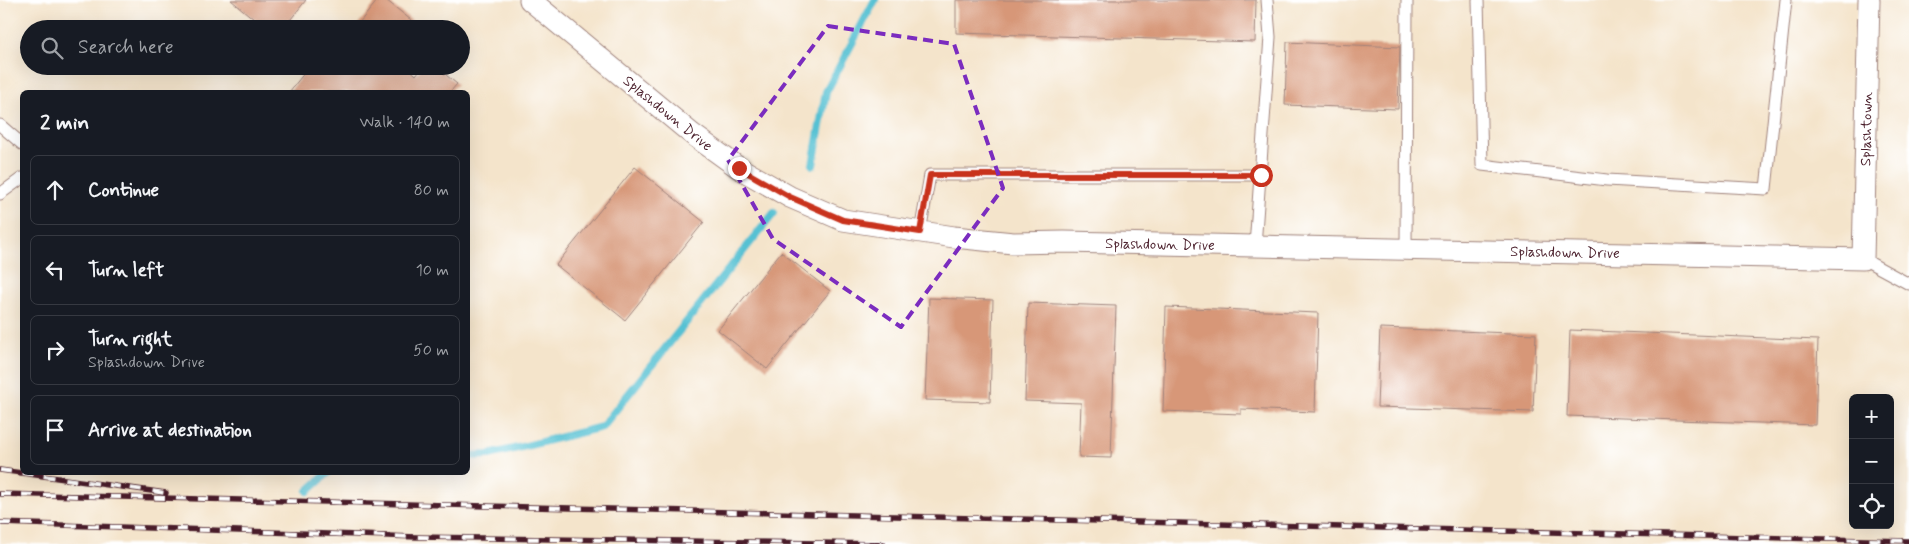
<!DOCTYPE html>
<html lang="en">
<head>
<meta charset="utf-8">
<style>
	:root { --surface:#171b24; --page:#242831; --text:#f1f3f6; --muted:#9ea1a6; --line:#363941 }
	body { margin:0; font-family:Mynerve,sans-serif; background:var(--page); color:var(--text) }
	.controls { position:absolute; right:15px; bottom:15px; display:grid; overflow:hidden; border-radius:8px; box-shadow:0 5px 20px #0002 }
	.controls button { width:45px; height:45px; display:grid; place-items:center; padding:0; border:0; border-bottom:1px solid var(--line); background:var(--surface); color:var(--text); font:25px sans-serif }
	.stop { position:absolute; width:15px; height:15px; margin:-11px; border:4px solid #c8321e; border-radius:50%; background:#fff }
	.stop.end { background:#c8321e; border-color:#fff; box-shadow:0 1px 5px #0008 }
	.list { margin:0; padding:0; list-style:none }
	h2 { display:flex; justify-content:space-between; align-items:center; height:65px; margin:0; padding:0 20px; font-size:21px }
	h2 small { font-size:16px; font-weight:400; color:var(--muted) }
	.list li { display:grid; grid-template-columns:32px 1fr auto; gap:15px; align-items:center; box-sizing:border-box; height:70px; margin:0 10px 10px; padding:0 10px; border:1px solid var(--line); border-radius:8px }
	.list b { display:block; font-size:19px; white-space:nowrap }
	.list p { margin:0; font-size:16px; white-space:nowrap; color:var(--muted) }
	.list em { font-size:16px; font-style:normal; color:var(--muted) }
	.icon { flex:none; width:28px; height:28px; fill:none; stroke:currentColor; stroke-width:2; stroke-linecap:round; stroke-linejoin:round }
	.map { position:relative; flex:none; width:1909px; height:544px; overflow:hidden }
	.search { position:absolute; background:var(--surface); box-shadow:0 5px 20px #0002; left:20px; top:20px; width:450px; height:55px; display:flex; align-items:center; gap:12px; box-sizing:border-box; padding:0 18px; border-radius:28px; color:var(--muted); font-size:19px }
	.panel { position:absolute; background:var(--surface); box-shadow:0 5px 20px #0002; left:20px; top:90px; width:450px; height:385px; border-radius:8px }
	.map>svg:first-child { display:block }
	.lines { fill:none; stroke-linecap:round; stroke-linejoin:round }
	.stream { stroke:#57c1d3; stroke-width:8 }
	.building { fill:#d79778 }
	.lane-casing { stroke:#9f827b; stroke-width:13 }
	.street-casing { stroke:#9f827b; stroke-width:23 }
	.lane { stroke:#fff; stroke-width:11 }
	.street { stroke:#fff; stroke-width:21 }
	.rail-casing { stroke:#4a1f2b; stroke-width:5.5 }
	.rail { stroke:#fff; stroke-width:4; stroke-dasharray:11; stroke-linecap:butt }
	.route { stroke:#c8321e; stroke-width:6 }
	.marked { fill:none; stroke:#7b2cbf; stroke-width:4; stroke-dasharray:10 6; stroke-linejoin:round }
	.labels { text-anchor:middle; stroke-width:4.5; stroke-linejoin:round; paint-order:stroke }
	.street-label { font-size:15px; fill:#4a1f2b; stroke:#fff }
</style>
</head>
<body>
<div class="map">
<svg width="1909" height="544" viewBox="0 0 1909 544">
	<rect width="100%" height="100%" fill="#fff"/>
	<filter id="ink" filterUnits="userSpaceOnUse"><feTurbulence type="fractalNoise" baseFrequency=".02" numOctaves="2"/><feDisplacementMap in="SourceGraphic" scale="10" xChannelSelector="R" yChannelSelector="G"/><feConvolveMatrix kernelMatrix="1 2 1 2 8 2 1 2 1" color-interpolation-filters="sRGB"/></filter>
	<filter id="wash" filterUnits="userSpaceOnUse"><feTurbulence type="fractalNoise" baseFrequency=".0096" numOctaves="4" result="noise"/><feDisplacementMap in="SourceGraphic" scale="20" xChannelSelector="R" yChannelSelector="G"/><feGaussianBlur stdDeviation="1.12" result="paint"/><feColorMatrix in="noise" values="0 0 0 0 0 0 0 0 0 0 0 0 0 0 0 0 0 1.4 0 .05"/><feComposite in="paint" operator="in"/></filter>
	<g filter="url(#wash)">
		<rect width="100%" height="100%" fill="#f4e4cb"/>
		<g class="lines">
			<path class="stream" d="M813,165L826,92L875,0
				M468,456L489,455L602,427L774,213
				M308,491L329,472"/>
		</g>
		<g id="blocks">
			<path class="building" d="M231,0H306L283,29H266Z
				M378,0H386L416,24L412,29H354Z
				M956,0H1256L1255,42L956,33Z
				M1287,42L1400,47L1398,109L1285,105Z
				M310,66H406L416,75L423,66H435L457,84L450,92H289Z
				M635,167L704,222L625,320L556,265Z
				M781,252L830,291L767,369L718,330Z
				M929,298L993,300L990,402L925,400Z
				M1028,303L1116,306L1111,458L1079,457L1081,403L1025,401Z
				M1166,307L1318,313L1315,412L1241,409V414L1163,411Z
				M1380,328L1536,334L1533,412L1377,407Z
				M1570,330L1818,340L1815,425L1567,416Z"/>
		</g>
	</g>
	<g filter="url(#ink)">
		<use href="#blocks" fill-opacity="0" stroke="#9f827b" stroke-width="1"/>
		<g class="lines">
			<g class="lane-casing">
				<path id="lane" d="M1478,0L1482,165L1607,180L1766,189L1786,0
					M0,125L22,144
					M0,194L22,178
					M920,232L930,175H1261
					M1255,246L1270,37L1267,0
					M1406,249L1407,0
					M1863,259L1909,284"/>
			</g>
			<g class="street-casing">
				<path id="street" d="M530,0L692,134L739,168L790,197L843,220L954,237L1013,243L1064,242L1863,259L1869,0"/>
			</g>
			<use href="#lane" class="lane"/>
			<use href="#street" class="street"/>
			<g class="rail-casing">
				<path id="rail" d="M0,470L166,493
					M0,494L1909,541
					M0,523L417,537L883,544"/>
			</g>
			<use href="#rail" class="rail"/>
		</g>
	</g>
	<g class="lines" filter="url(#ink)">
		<path class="route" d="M739,168L790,197L843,220L920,232L930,175H1261"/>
	</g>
	<path class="marked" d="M828,26L954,44L1003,188L901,327L773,239L728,160Z"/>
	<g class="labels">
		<g class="street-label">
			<text transform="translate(668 113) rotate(39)" y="5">Splashdown Drive</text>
			<text transform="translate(1866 129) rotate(-89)" y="5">Splashtown</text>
			<text transform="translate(1160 244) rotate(1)" y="5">Splashdown Drive</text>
			<text transform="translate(1565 252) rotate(1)" y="5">Splashdown Drive</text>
		</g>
	</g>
</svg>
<div class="controls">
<button>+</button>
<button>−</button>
<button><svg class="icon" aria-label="locate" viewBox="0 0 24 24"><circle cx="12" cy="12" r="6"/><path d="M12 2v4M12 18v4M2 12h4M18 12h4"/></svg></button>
</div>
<div class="stop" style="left:1261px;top:175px"></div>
<div class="stop end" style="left:739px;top:168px"></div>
<div class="search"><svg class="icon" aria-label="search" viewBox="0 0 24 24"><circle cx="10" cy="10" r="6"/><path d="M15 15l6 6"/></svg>Search here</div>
<section class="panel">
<h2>2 min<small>Walk · 140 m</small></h2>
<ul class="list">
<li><svg class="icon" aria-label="ahead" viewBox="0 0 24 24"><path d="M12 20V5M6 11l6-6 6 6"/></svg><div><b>Continue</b></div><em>80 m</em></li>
<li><svg class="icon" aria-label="left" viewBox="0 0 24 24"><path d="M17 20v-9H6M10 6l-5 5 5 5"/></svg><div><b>Turn left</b></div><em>10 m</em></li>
<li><svg class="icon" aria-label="right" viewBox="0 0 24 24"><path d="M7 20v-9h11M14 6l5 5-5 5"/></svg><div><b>Turn right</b><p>Splashdown Drive</p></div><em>50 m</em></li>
<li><svg class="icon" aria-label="arrive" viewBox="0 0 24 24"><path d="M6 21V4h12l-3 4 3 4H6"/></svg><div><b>Arrive at destination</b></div></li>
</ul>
</section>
</div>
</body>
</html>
